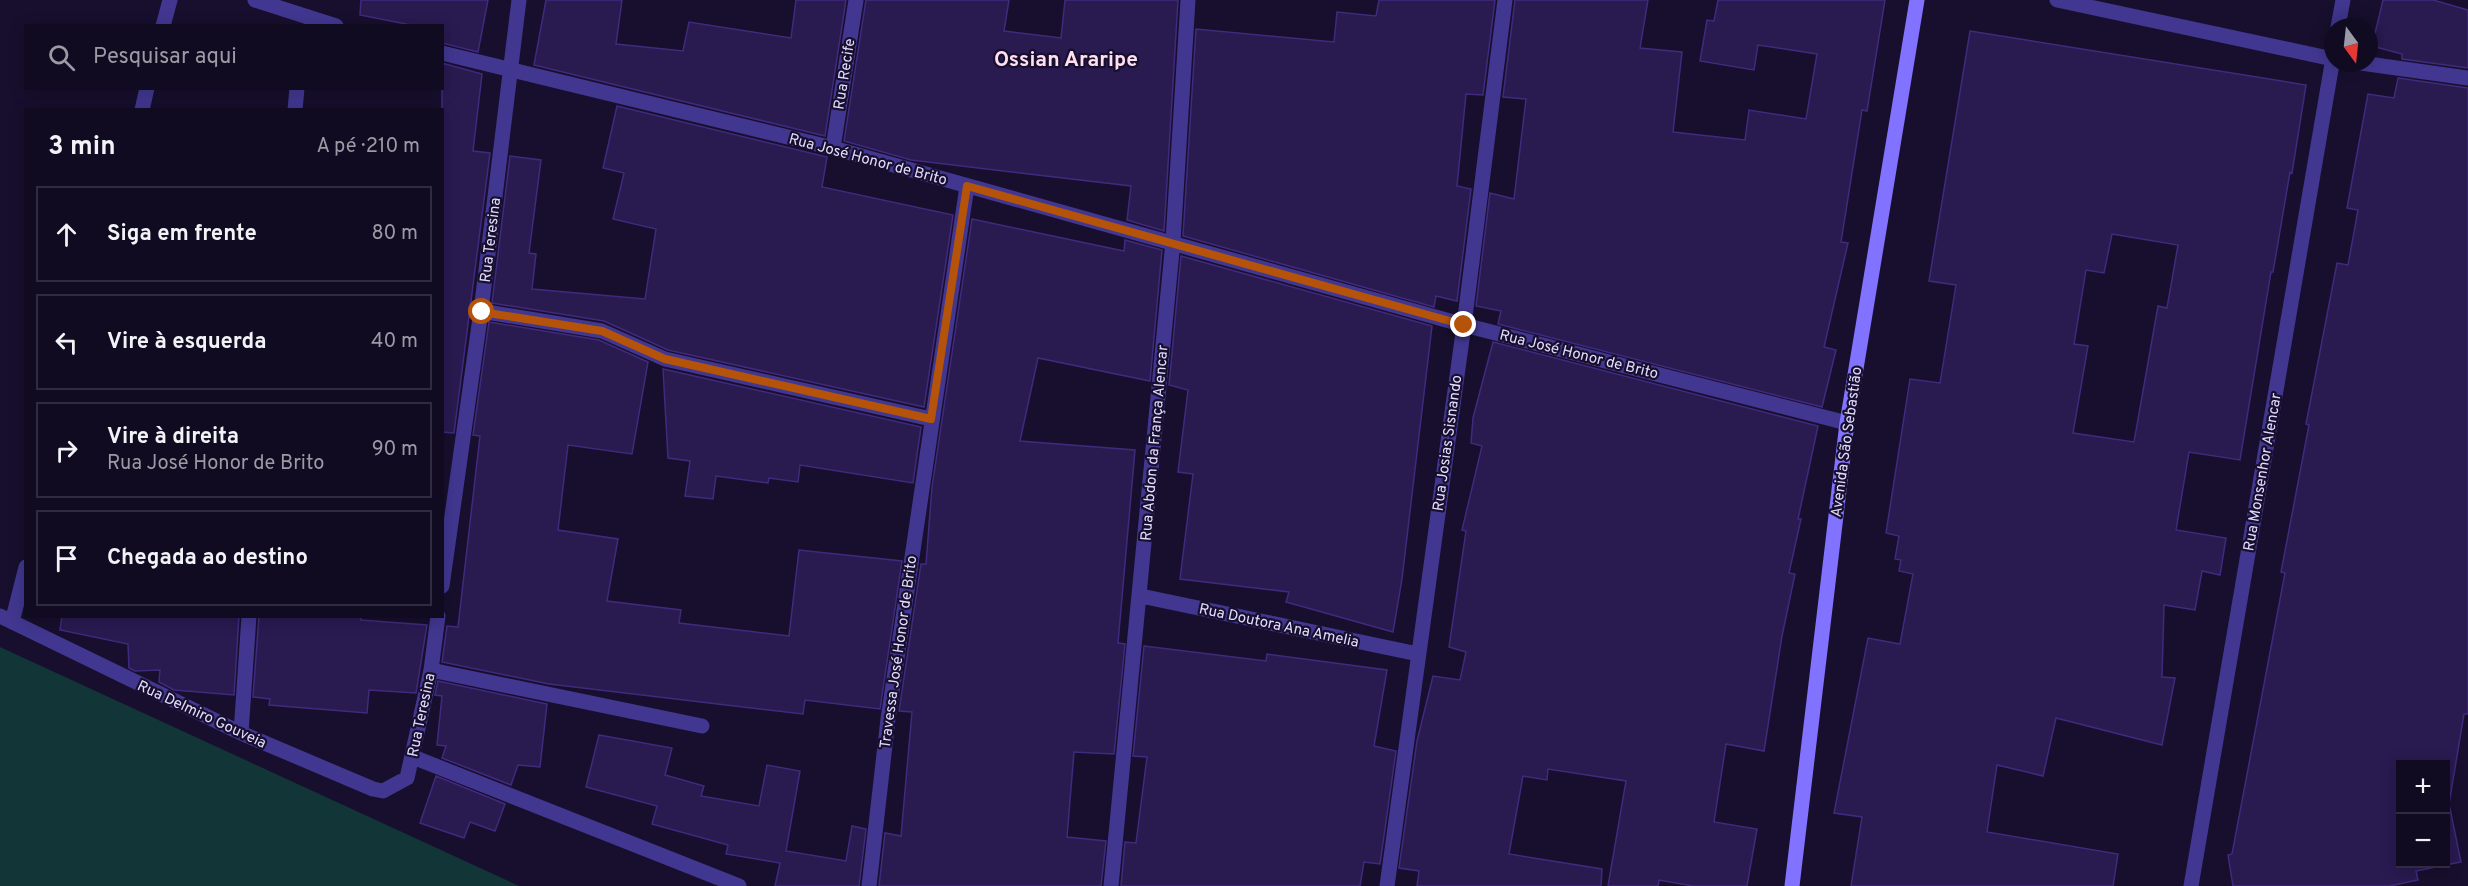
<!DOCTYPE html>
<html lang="pt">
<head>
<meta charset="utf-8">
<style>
	:root { --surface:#110b22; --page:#1a142a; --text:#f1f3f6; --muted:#9c9ba5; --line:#302b40 }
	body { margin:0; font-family:Overpass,sans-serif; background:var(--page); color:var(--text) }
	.controls { position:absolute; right:18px; bottom:18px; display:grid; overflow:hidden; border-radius:0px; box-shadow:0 3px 15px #0003 }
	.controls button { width:54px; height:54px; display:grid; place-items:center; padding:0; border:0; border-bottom:2px solid var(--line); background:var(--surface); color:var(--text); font:30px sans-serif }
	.compass { position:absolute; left:2324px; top:18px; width:54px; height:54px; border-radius:50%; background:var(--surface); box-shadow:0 3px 15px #0003; rotate:165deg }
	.stop { position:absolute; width:18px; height:18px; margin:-14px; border:4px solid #b45309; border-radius:50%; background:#fff }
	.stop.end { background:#b45309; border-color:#fff; box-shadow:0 2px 6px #0008 }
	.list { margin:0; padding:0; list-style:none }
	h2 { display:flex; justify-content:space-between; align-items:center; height:78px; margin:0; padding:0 24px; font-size:26px }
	h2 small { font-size:20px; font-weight:400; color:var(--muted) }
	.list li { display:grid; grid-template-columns:39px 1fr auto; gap:18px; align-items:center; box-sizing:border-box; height:96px; margin:0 12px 12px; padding:0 12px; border:2px solid var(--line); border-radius:0px }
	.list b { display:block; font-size:22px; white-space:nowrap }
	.list p { margin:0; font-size:20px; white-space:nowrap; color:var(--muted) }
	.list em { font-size:20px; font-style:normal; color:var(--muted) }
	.icon { flex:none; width:33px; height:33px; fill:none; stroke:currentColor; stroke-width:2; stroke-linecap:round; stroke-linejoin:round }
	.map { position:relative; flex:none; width:2468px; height:886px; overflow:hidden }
	.search { position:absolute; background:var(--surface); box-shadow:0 3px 15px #0003; left:24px; top:24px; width:420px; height:66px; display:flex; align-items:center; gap:15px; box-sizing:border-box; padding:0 21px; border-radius:0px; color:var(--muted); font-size:22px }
	.panel { position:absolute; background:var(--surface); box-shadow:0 3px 15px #0003; left:24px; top:108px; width:420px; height:510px; border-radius:0px }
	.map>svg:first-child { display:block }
	.green { fill:#123638 }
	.building { fill:#291a50; stroke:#412a7e; stroke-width:1.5; fill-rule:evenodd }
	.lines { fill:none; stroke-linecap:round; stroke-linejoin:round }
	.street { stroke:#413790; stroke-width:15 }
	.secondary { stroke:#8173ff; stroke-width:15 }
	.route { stroke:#b45309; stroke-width:8 }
	.labels { text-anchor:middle; stroke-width:4.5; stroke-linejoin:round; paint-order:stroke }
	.street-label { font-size:15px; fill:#e2dcff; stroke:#170f2d }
	.district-label { font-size:21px; font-weight:bold; fill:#ffdef0; stroke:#170f2d }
</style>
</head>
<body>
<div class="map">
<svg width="2468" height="886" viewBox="0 0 2468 886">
	<rect width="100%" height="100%" fill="#170f2d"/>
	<path class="green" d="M0,647L519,886H0Z"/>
	<path class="building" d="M361,0H488L478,52L442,43V26H416L360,15Z
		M546,0H622L616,44L683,51L689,22L791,38L796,0H846L825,136L534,65Z
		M866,0H1009L1004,31L1061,38L1065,0H1178L1164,231L1127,220L1131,186L911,160L844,141Z
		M1379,0H1495L1483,95L1466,94L1457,186L1471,189L1457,301L1436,296L1434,307L1183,236L1196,29L1334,42L1337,12L1376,16Z
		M1515,0H1648L1640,48L1682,52L1673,132L1745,140L1749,110L1806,119L1817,54L1758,45L1754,70L1700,61L1707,20L1714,21L1718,0H1885L1867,111L1862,110L1841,242L1848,243L1824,347L1836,350L1822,407L1498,324L1501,311L1476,306L1490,193L1514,199L1526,99L1503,97Z
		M2383,0H2433L2468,10V68L2402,59V54L2372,46Z
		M1970,31L2306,85L2292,173L2290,172L2273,272H2271L2240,460L2189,452L2176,530L2226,538L2220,575L2202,571L2195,610L2164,605L2162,677L2175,678L2162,745L2056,718L2043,776L1997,765L1987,832L2118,854L2113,886H1851L1862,817L1834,813L1868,638L1900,644L1913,574L1899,571L1901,560L1895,559L1899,536L1886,533L1910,379L1940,383L1956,285L1929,281ZM2112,234L2178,245L2167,308L2158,306L2134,442L2073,433L2088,346L2074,344L2086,270L2104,273Z
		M442,63L482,74L473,151L490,153L454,433L442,432Z
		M2398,78L2468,88V714H2464L2449,804L2461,862L2416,871L2418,880L2390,886H2233L2228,855L2232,854L2285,573L2281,572L2309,425L2306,424L2337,263L2348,265L2358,210L2347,208L2368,94L2394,98ZM2400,765H2445V864H2400Z
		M617,106L827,157L822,187L953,215L924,407L668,350L604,321L492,303L510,156L541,160L529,253L536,254L532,289L645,299L656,229L613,219L624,173L603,168Z
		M972,219L1124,251L1125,240L1162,250L1150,381L1038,358L1020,441L1135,450L1118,643L1125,644L1114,754L1074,752L1067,837L1106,841L1101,886H879L885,833L901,836L912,712L899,711L921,564H926L932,487Z
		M1181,256L1432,326L1402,579L1393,632L1286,602L1289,592L1180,579L1193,474L1178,472L1188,390L1169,385Z
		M489,322L599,340L648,362L632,454L568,445L558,530L618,539L607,601L681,610L679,623L789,636L799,550L902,561L880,709L805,700L803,714L549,684L442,662L447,626L458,627L480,436L473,435Z
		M1493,342L1818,426L1798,519H1801L1789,573L1795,574L1782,636L1764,751L1726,744L1714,822L1757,829L1747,886H1693L1659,880L1658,886H1608L1626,781L1548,769L1547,780L1523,776L1509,854L1602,869L1601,886H1417L1419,871L1399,868L1417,741L1433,676L1460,680L1466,652L1449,647L1466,531L1462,530L1482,446L1471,443L1473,418Z
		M663,369L921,427L913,483L800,465L798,482L769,478L768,483L716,476L713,499L685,496L690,461L668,458Z
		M62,616H239L234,695L174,690L159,682L160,670L135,671L129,668L128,644L60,630Z
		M259,616H361V620L427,625L416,693L369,690L367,713L269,705L270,699L253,697Z
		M1144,646L1266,661L1267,654L1387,670L1374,746L1396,751L1380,864L1364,862L1360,886H1121L1125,842L1136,843L1147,757L1133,756Z
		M438,681L547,704L540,767L518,765L511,785L442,758L446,746L437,745L442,696L435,695Z
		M599,735L672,748L665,775L704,786L701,796L759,806L767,765L800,771L786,851L846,861L852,826L866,829L859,886H775L780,863L726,854L728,845L652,824L657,806L586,787Z
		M436,776L505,804L495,831L470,822L464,838L420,823Z"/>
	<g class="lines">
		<path class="street" d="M255,0L336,26
			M2057,0L2333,59
			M163,26L170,0
			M2338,27L2343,0
			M442,53L833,148L1464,325L1847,423
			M2361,63L2468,78
			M142,110L147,88
			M295,110L297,88
			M833,148L856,0
			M481,311L602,331L665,359L931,419
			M442,586L481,311L519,0
			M1141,596L1418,654
			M0,616L241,733L373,789L383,791L407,778L431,670L438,616
			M12,622L26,567
			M431,670L702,726
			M241,733L249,616
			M413,757L739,886
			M869,886L888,719L967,186
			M1111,886L1173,241L1188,0
			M1387,886L1464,325L1505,0
			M2191,886L2333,58"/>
		<path class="secondary" d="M1792,886L1847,423L1917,0"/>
	</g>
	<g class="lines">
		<path class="route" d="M482,312L602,331L665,359L931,419L967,186L1464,325"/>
	</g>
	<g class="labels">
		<g class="street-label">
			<text transform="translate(844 74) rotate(-81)" y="5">Rua Recife</text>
			<text transform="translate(868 159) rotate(15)" y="5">Rua José Honor de Brito</text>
			<text transform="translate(490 240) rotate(-83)" y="5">Rua Teresina</text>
			<text transform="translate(1579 354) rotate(14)" y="5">Rua José Honor de Brito</text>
			<text transform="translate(1846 442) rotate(-82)" y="5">Avenida São Sebastião</text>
			<text transform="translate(1154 443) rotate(-85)" y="5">Rua Abdon da França Alencar</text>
			<text transform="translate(1447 443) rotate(-82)" y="5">Rua Josias Sisnando</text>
			<text transform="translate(2262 472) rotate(-80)" y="5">Rua Monsenhor Alencar</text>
			<text transform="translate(1279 625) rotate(12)" y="5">Rua Doutora Ana Amelia</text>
			<text transform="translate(898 652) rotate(-82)" y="5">Travessa José Honor de Brito</text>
			<text transform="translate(202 714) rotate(25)" y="5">Rua Delmiro Gouveia</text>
			<text transform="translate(421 715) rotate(-78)" y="5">Rua Teresina</text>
		</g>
		<g class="district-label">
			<text x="1066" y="66">Ossian Araripe</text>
		</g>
	</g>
</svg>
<div class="controls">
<button>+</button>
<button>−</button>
</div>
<svg class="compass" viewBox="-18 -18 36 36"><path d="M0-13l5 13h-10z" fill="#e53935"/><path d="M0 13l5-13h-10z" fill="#9c9ba5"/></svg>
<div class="stop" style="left:482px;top:312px"></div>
<div class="stop end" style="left:1464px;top:325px"></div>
<div class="search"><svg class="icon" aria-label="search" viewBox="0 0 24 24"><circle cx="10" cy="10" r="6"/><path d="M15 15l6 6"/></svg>Pesquisar aqui</div>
<section class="panel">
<h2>3 min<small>A pé · 210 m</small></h2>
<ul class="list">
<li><svg class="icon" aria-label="ahead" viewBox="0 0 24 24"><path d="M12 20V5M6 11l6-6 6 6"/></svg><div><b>Siga em frente</b></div><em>80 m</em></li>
<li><svg class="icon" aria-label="left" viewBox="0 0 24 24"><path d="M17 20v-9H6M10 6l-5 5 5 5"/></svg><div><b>Vire à esquerda</b></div><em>40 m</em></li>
<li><svg class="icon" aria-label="right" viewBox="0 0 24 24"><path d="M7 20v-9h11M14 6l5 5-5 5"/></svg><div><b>Vire à direita</b><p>Rua José Honor de Brito</p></div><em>90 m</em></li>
<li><svg class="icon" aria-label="arrive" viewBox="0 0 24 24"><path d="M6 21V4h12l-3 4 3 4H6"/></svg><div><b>Chegada ao destino</b></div></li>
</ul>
</section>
</div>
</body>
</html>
